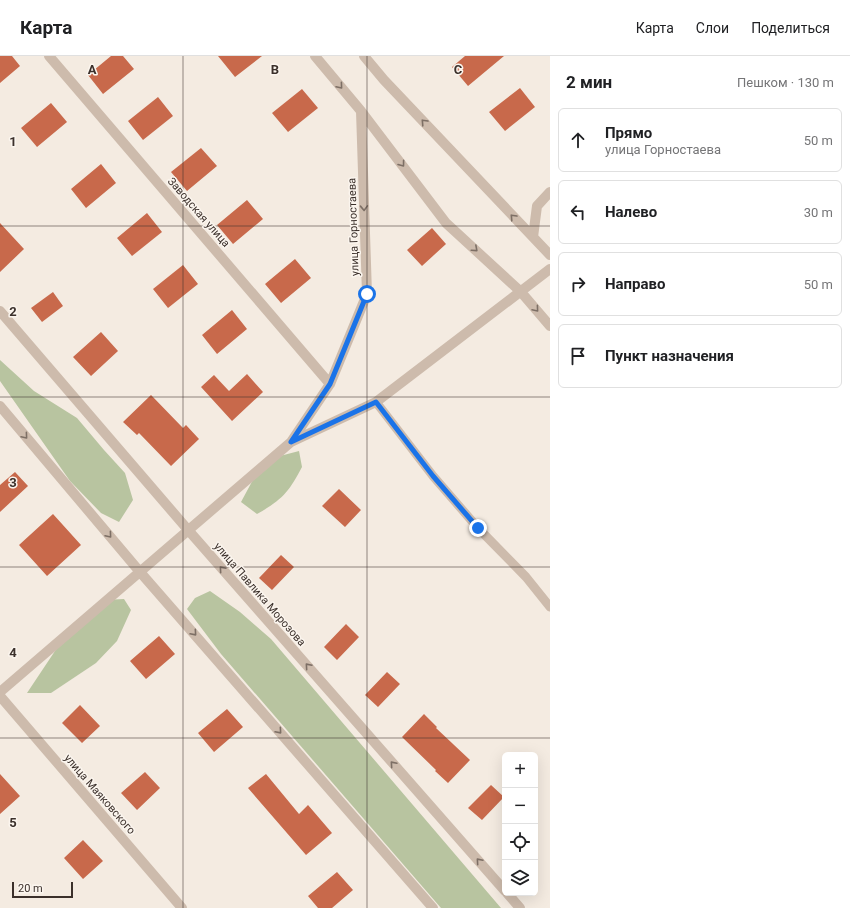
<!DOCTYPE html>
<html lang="ru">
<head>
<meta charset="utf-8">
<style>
	:root { --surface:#fff; --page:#f6f6f6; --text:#202124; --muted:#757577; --line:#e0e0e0 }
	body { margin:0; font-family:Roboto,sans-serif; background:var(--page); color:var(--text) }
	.controls { position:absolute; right:12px; bottom:12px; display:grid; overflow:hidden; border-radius:6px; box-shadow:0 4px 16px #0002 }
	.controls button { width:36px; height:36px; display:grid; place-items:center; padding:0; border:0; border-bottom:1px solid var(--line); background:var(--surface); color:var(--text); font:20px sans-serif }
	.scale { position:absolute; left:12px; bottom:10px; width:61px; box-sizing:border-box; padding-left:4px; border:2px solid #3b302b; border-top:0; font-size:11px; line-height:14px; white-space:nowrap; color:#3b302b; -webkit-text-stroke:3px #fbf5ee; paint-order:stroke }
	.stop { position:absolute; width:12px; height:12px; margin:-9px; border:3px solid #1a73e8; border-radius:50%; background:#fff }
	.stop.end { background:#1a73e8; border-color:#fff; box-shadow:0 1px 4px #0008 }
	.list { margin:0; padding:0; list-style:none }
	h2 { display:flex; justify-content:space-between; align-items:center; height:52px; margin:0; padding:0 16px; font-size:17px }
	h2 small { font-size:13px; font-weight:400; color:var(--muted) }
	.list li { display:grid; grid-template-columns:26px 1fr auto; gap:12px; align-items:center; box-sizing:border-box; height:64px; margin:0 8px 8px; padding:0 8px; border:1px solid var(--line); border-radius:6px }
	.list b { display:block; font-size:15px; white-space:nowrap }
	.list p { margin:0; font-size:13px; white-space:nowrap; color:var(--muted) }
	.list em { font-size:13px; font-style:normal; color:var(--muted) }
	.icon { flex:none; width:22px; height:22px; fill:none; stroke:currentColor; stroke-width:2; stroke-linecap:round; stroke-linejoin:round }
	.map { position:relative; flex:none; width:550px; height:852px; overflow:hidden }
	header { display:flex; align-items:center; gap:24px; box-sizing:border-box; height:56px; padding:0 20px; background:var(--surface); border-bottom:1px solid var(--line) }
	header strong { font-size:19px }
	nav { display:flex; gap:22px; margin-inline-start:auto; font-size:14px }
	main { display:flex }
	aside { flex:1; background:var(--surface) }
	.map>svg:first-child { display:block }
	.green { fill:#b8c4a0 }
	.building { fill:#c8694b }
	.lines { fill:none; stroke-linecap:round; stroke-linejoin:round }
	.lane { stroke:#cdbbac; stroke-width:9 }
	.street { stroke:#cdbbac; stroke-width:10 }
	.oneway { stroke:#7d6f65 }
	.route { stroke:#1a73e8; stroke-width:5 }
	.grid { fill:none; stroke:#3b302b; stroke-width:1; stroke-opacity:0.55 }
	.labels { text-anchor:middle; stroke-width:3; stroke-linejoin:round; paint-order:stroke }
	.street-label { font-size:11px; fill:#3b302b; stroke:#fbf5ee }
	.grid-label { font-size:13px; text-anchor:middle; font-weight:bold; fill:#3b302b; stroke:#fbf5ee; stroke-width:3; stroke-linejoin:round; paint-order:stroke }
</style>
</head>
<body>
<header>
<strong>Карта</strong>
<nav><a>Карта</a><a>Слои</a><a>Поделиться</a></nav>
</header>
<main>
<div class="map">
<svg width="550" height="852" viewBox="0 0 550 852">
	<rect width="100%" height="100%" fill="#f4ebe1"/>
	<path class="green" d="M0,304L34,335L77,362L104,394L125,417L133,444L119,466L101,457L70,425L0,325Z
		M299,395L302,411C289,436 282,444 257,458L241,446L255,420L280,400Z
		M210,535L240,556L271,583L501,852H441L221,598L187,553L195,542Z
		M124,543L131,554L117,585L96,607L51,637H27L69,574L104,544Z"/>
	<path class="building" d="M0,0H12L20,10L0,27Z
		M111,0H123L134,13L103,38L88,19Z
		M218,0H262L235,21Z
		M465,0H504L468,30L452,11Z
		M520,32L535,51L505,75L489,56Z
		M302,33L318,52L288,76L272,57Z
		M158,41L173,60L143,84L128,65Z
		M51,47L67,66L37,91L21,72Z
		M201,92L217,110L187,135L171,116Z
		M101,108L116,127L86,152L71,133Z
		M247,144L263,163L233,188L217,169Z
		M147,157L162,176L132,200L117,182Z
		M0,167L24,193L0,216Z
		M432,172L446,188L422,210L407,194Z
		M295,203L311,222L281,247L265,228Z
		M183,209L198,228L168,252L153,233Z
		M53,236L63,250L42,266L31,252Z
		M232,254L247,273L217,298L202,279Z
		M101,276L118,295L91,320L73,301Z
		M247,318L263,336L232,365L201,331L214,319L229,335Z
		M151,339L183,372L186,369L199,383L171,410L139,377L137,379L123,366Z
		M15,416L28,430L0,456V429Z
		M339,433L361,454L345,471L322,450Z
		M53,458L81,489L47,520L19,489Z
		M281,499L294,511L272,534L259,522Z
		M346,568L359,581L337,604L324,591Z
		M159,580L175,598L146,623L130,605Z
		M387,616L400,628L378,651L365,639Z
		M80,649L100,670L82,687L62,667Z
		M227,653L243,671L214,696L198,677Z
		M424,658L437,671L436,672L470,704L448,727L435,715L436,714L402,681Z
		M145,716L160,732L137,754L121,737Z
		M0,718L20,740L0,758Z
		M266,718L299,758L308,749L332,777L306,799L248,732Z
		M491,729L504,741L482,764L468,752Z
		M83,784L103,805L83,823L64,802Z
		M337,816L353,834L332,852H318L308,840Z"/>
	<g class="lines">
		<path class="lane" d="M376,346L433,420L478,472L526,521L550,551"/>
		<path class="street" d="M49,0L330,328
			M364,0L384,24L550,199
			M361,55L446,167L521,236L550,270
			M533,181L537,150L550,136
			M0,255L189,475L505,835
			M0,350L140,516L433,852
			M291,386L330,328L367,238L361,55L315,0
			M0,636L291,386L376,346L550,213
			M0,640L182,852
			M507,837L520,852"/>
	</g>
	<defs><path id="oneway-chevron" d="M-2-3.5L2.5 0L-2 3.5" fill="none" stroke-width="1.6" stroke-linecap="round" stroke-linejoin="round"/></defs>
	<g class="oneway">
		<use href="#oneway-chevron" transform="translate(340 30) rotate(50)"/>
		<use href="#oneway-chevron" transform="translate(424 66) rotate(-133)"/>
		<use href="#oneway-chevron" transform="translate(402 108) rotate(53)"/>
		<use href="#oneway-chevron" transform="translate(364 152) rotate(88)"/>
		<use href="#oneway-chevron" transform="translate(513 161) rotate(-133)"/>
		<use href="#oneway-chevron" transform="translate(475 193) rotate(42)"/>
		<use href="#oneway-chevron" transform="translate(536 253) rotate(50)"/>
		<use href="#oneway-chevron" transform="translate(25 380) rotate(50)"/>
		<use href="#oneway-chevron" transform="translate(109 479) rotate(50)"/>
		<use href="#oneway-chevron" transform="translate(222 513) rotate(-131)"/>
		<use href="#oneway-chevron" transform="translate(194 577) rotate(49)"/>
		<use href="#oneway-chevron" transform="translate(308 610) rotate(-131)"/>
		<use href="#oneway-chevron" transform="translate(279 675) rotate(49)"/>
		<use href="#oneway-chevron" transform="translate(393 708) rotate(-131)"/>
		<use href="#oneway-chevron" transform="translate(479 805) rotate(-131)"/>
	</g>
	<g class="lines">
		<path class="route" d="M367,238L330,328L291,386L376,346L433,420L478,472"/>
	</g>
	<path class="grid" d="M183,0V852M367,0V852M0,170H550M0,341H550M0,511H550M0,682H550"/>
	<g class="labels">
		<g class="street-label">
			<text transform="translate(199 156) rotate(49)" y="4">Заводская улица</text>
			<text transform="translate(353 171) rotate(-92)" y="4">улица Горностаева</text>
			<text transform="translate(260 538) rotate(49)" y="4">улица Павлика Морозова</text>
			<text transform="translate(100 738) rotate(49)" y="4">улица Маяковского</text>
		</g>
	</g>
	<g class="grid-label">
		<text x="92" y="18">A</text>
		<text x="275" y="18">B</text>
		<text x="458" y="18">C</text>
		<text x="13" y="90">1</text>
		<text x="13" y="260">2</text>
		<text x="13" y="431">3</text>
		<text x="13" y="601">4</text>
		<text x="13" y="771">5</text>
	</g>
</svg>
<div class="controls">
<button>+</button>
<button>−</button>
<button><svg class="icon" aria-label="locate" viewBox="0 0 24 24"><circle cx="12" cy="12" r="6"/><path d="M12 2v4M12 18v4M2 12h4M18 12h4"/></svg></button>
<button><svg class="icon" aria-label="layers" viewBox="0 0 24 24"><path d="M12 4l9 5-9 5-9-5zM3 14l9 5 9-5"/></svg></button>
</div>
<div class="scale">20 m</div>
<div class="stop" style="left:367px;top:238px"></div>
<div class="stop end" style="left:478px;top:472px"></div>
</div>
<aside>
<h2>2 мин<small>Пешком · 130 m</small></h2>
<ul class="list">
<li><svg class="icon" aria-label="ahead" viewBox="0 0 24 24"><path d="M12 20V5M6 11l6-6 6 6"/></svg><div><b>Прямо</b><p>улица Горностаева</p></div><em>50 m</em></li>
<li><svg class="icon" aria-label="left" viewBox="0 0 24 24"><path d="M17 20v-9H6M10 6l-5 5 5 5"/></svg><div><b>Налево</b></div><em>30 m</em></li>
<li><svg class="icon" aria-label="right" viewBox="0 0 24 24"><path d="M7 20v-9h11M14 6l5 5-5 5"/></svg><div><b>Направо</b></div><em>50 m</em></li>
<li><svg class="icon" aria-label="arrive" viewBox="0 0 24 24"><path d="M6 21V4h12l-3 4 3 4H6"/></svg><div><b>Пункт назначения</b></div></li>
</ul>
</aside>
</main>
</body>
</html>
